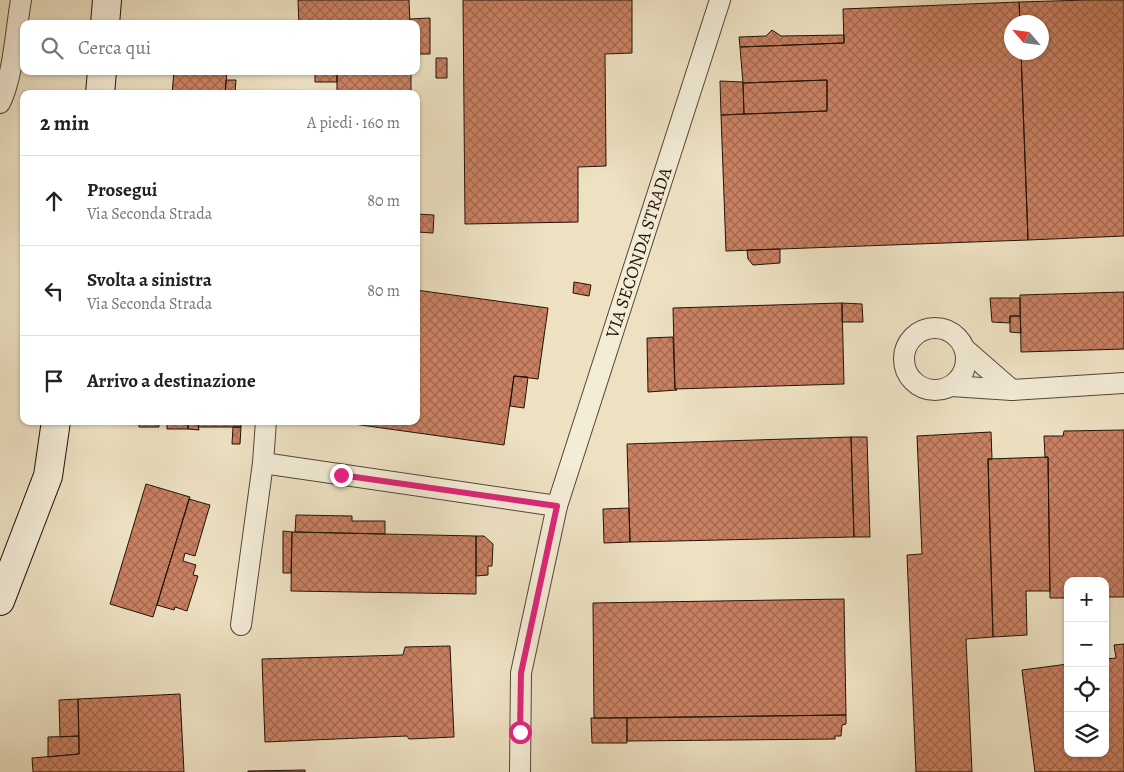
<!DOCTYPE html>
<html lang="it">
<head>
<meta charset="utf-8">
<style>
	:root { --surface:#fff; --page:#f2f2f2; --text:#222; --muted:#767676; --line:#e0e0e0 }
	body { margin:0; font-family:Alegreya,serif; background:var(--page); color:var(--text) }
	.controls { position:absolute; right:15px; bottom:15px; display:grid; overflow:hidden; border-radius:10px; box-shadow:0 1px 4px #0004 }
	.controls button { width:45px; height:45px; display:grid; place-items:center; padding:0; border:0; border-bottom:1px solid var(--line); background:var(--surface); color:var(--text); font:25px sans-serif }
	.compass { position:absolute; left:1004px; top:15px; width:45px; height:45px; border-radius:50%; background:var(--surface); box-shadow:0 1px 4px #0004; rotate:298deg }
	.stop { position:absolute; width:15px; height:15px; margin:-11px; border:4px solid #db2777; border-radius:50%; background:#fff }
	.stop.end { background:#db2777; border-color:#fff; box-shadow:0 1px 5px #0008 }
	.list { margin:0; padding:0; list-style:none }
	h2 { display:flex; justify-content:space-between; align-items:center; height:65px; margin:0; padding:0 20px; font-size:21px }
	h2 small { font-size:16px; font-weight:400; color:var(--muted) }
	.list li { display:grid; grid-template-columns:32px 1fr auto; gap:15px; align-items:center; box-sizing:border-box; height:90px; padding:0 20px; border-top:1px solid var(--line) }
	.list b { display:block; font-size:19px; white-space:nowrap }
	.list p { margin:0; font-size:16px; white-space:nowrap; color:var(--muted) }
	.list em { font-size:16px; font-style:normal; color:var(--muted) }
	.icon { flex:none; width:28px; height:28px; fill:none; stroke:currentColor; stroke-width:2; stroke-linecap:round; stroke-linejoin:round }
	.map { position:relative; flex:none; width:1124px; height:772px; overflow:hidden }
	.search { position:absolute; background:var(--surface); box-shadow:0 1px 4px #0004; left:20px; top:20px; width:400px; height:55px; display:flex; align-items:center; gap:12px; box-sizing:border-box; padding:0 18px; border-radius:10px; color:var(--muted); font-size:19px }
	.panel { position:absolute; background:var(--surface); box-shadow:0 1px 4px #0004; left:20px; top:90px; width:400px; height:335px; border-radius:10px }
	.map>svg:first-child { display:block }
	.building { fill:url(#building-cross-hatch); stroke:#231308 }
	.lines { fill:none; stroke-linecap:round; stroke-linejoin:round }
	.minor-casing { stroke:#564636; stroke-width:22 }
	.secondary-casing { stroke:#231308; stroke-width:30 }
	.minor { stroke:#f3ecd7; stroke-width:20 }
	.secondary { stroke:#f3ecd7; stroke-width:28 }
	.route { stroke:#db2777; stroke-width:6 }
	.labels { text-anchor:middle; stroke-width:5; stroke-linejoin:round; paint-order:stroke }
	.street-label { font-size:18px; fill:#231308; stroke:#f3ecd7 }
</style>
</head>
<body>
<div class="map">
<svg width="1124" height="772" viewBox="0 0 1124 772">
	<defs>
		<pattern id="building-cross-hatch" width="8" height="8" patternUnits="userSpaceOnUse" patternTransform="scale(1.25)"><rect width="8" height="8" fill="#c98162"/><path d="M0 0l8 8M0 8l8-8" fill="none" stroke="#a3684f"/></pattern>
	</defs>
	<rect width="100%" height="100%" fill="#ede1c2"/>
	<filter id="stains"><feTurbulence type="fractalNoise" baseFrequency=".004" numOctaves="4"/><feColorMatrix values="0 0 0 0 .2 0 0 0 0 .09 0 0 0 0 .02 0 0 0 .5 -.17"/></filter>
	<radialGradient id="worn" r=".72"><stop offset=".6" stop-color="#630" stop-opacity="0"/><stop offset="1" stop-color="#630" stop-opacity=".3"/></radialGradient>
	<path class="building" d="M298,0H409L410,24H299Z
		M463,0H632V53L605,54L606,166L578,167V222L465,224Z
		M1088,0H1124V236L1028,240L1021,52H1042V22H1020L1019,2Z
		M1019,2L1020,22H1012V52H1021L1028,240L726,251L721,115L827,111V80L743,83L740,47L844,43L843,9Z
		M430,18V54H416V24H410V19Z
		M772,30L781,36L844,35V43L740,47L739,37L766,36Z
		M436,58H447V78H436Z
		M174,71H227L225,94H172Z
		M315,71H337V82H315Z
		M337,71H411V94H337Z
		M226,80H236L235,93L239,94H225Z
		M827,80V111L744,114L743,83Z
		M720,81L743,82L744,114L721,115Z
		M417,214L434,215L433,233L417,232Z
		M780,249V263L753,265L748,259L747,250Z
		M574,282L591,285L589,296L573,293Z
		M416,290L548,308L538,379L514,376L504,445L332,421H416Z
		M1124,292V349L1021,352L1020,295Z
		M990,298H1020V316H1010V323L992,322Z
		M842,303L862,304L863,322H842Z
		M842,303L844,384L675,389L673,308Z
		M1010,316H1020L1021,333L1010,332Z
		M673,337L675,389L677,390L648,392L647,338Z
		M514,376L528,377L524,408L510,406Z
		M139,421H188V429H167V424L159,423V427H139Z
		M188,421H197L199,430L188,429Z
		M197,421H241V427H199Z
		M233,427H241L240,444H232Z
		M1124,430V597H1105V581H1068V598H1050L1048,457L1045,458L1044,436H1063L1064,431Z
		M991,432L992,459H988L993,637L966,639L972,772H916L907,555L922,554L917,436Z
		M851,437H867L870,537H854Z
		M851,437L854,537L630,542L627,444Z
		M1048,457L1050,591H1026L1027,635L993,637L988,459Z
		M146,484L190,497L153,617L110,604Z
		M189,499L210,505L195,556L185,553L183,561L196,565L193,575L198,576L187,611L175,607L174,610L157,605Z
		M629,508L630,542L604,543L603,509Z
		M296,515L352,516V521H385V534L295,532Z
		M283,531L292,532L291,573H283Z
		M292,532L476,536V594L291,591Z
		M476,536H484L493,544L492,566H488V575L476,576Z
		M844,599L846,715L594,718L593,603Z
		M1124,644V772H1035L1022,670L1068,664V753H1105V659L1116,658L1114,645Z
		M450,646L454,737L409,739L407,736L265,742L262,659L403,655L405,647Z
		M180,694L184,772H33L32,758L79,754L78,699Z
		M78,699L79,736L60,737L59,700Z
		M846,715V724L842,725L841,736H835V739L627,741V718Z
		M591,718H627V743H592Z
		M79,736V754L48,757V737Z
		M305,770V772H248V771Z"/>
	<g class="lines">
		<g class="minor-casing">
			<g id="minor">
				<path d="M0,103C13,78 16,28 21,0"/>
				<circle cx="935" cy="359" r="31"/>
				<path d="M965,349L1012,390"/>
				<path d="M951,386L1012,390L1124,383"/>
				<path d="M266,421L263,463L557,506"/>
				<path d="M241,625L263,463"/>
				<path id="s1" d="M520,772L521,673L557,506L720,0"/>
			</g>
		</g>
		<g class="secondary-casing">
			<path id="secondary" d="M105,24L107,0
				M100,94L102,71
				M0,601L48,476L56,421"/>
		</g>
		<use href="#minor" class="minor"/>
		<use href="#secondary" class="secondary"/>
	</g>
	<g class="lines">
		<path class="route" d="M341,475L557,506L521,673L520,732"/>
	</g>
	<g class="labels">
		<g class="street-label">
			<text dy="6" stroke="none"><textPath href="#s1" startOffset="536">VIA SECONDA STRADA</textPath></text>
		</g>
	</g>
	<rect width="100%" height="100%" filter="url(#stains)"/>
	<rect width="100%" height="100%" fill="url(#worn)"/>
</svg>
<div class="controls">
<button>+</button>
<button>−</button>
<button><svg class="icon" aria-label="locate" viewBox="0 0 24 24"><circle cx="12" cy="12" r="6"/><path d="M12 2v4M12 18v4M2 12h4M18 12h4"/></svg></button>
<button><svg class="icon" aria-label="layers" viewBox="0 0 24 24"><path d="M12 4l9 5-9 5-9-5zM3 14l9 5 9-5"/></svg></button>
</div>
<svg class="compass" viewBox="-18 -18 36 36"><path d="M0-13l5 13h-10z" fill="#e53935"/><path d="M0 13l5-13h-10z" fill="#767676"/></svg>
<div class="stop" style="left:520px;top:732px"></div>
<div class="stop end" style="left:341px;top:475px"></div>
<div class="search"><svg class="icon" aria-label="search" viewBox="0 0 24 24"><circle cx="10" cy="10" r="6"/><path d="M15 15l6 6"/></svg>Cerca qui</div>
<section class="panel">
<h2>2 min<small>A piedi · 160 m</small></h2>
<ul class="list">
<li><svg class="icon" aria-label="ahead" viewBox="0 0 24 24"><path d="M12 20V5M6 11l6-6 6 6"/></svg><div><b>Prosegui</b><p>Via Seconda Strada</p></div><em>80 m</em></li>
<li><svg class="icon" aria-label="left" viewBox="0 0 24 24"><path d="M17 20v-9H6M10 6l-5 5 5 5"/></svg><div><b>Svolta a sinistra</b><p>Via Seconda Strada</p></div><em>80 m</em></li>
<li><svg class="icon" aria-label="arrive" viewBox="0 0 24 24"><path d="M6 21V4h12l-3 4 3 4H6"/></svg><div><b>Arrivo a destinazione</b></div></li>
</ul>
</section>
</div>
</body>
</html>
